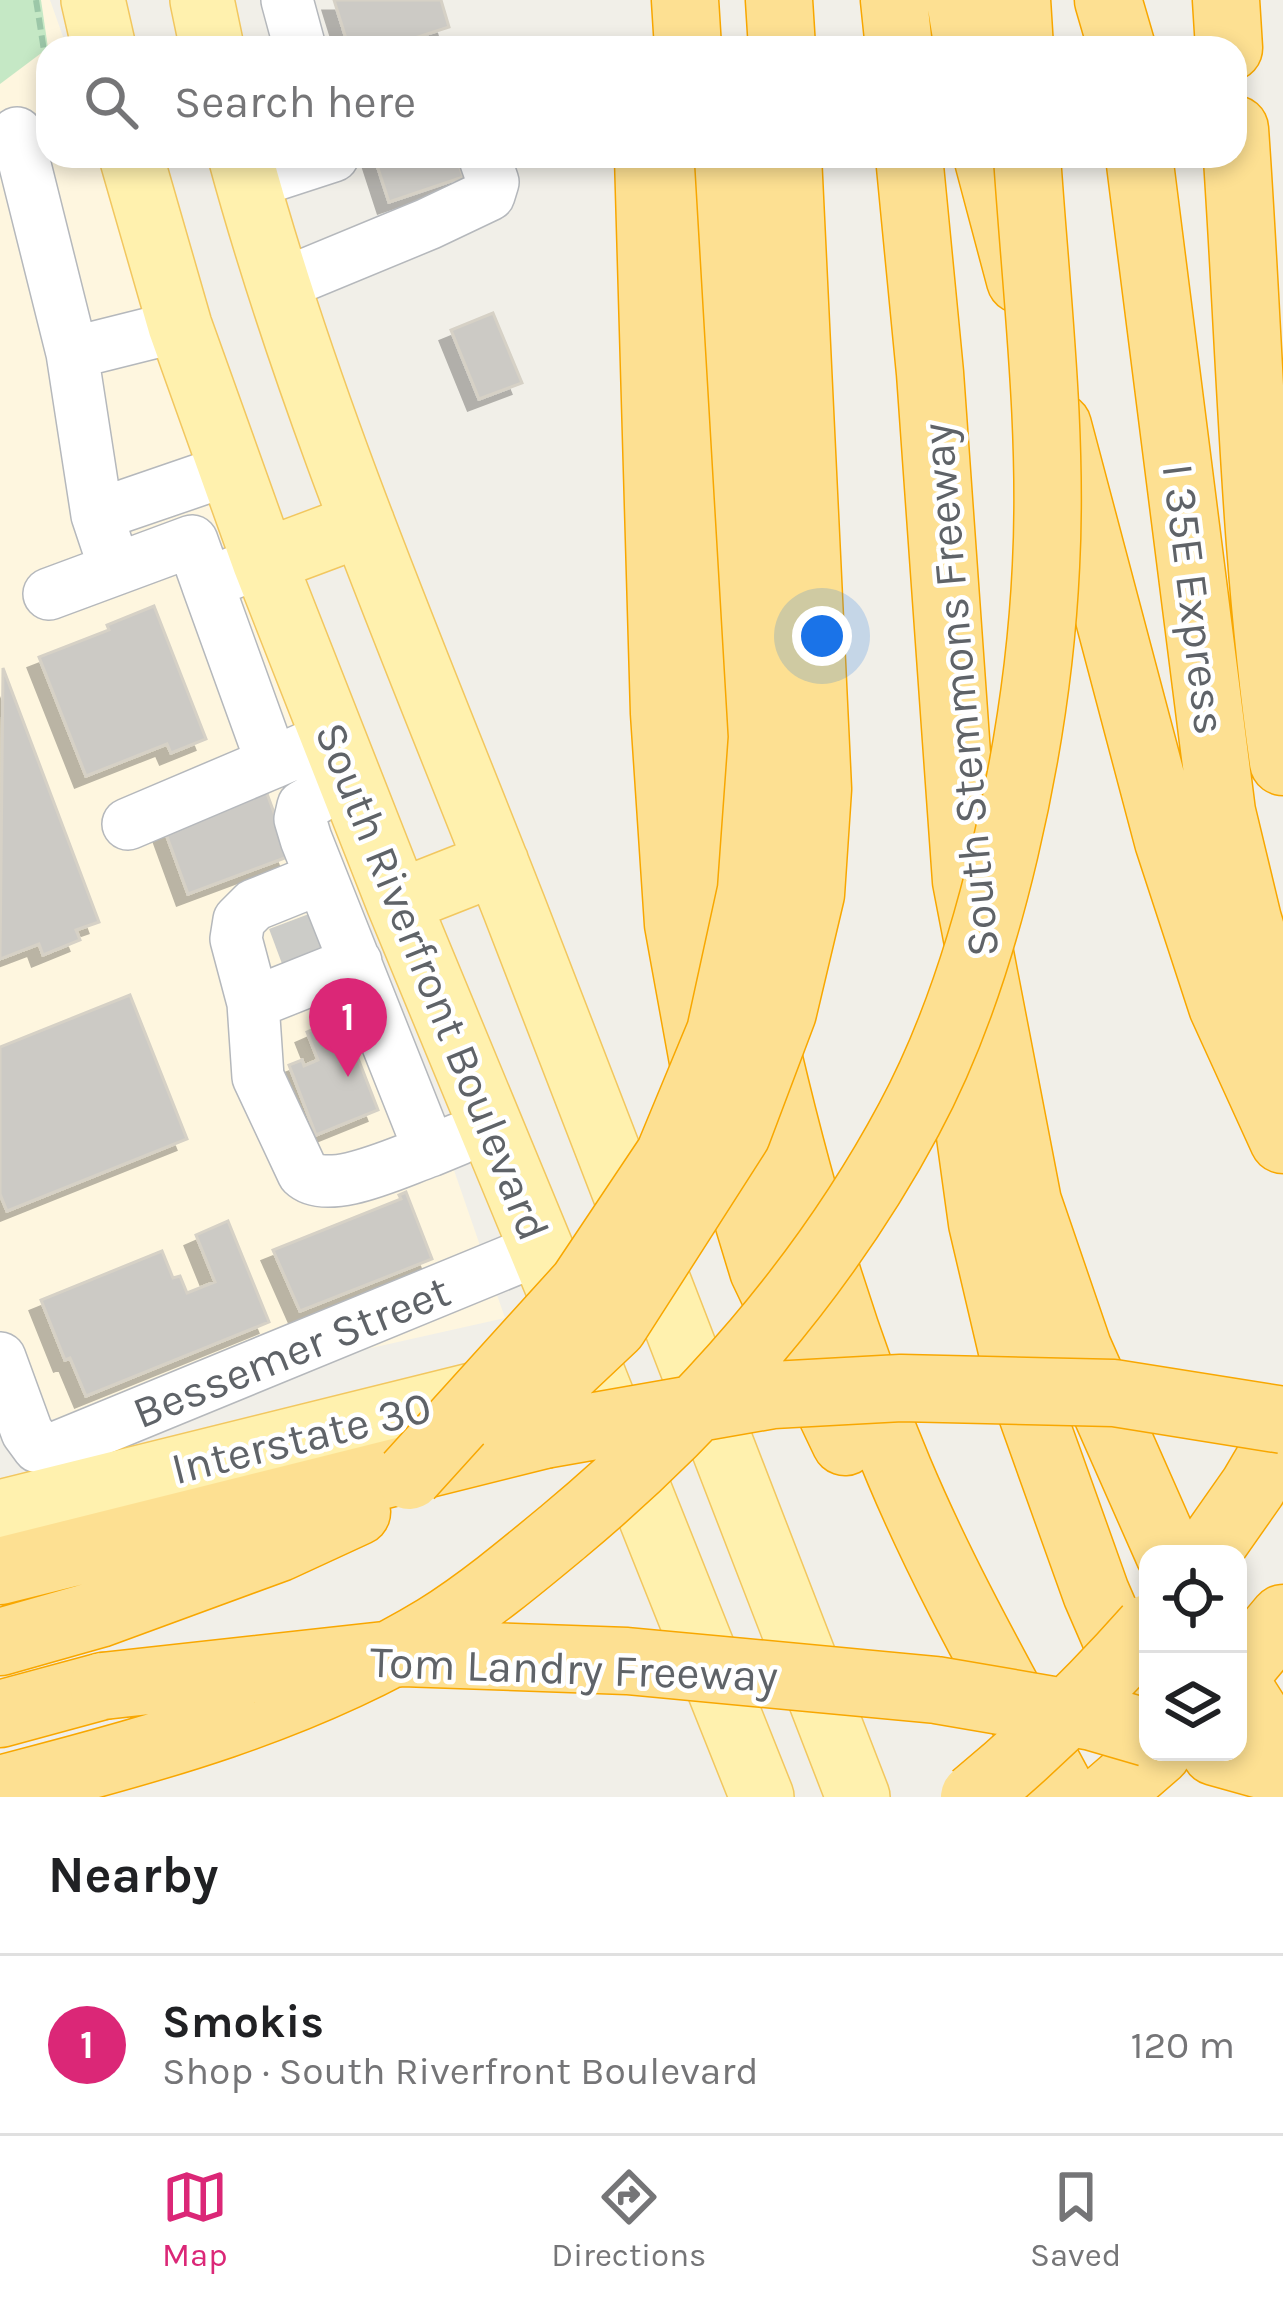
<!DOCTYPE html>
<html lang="en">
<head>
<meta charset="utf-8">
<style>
	:root { --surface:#fff; --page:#f6f6f6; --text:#202124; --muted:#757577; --line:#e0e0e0; --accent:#db2777 }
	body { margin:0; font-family:Karla,sans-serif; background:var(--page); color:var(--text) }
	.controls { position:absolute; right:36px; bottom:36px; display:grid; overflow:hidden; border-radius:24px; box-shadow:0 6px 18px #0003 }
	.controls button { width:108px; height:108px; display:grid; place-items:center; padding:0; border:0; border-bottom:3px solid var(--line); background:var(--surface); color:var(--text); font:60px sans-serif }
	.you { position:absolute; left:822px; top:636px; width:42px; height:42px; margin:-30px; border:9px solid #fff; border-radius:50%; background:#1a73e8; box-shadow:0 0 0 18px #1a73e833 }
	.badge { display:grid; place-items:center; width:78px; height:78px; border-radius:50%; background:var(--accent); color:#fff; font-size:39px; font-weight:700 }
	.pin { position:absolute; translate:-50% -99px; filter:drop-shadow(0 3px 6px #0008) }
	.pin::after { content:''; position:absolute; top:63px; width:42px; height:36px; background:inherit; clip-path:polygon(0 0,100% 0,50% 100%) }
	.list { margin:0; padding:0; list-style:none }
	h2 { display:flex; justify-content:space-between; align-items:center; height:156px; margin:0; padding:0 48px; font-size:51px }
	h2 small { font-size:39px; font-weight:400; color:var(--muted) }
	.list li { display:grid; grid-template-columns:78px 1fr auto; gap:36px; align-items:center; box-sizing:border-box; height:180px; padding:0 48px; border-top:3px solid var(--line) }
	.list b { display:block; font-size:45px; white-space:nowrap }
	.list p { margin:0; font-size:39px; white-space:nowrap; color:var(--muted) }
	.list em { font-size:39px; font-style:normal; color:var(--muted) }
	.icon { flex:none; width:66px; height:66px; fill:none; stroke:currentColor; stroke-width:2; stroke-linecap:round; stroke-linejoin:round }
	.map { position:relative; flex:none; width:1283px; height:1797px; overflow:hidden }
	.search { position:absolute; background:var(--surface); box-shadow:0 6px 18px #0003; left:36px; right:36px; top:36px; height:132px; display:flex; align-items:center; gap:30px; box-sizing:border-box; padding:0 42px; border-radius:36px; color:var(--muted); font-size:45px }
	.sheet { height:336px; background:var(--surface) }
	nav { display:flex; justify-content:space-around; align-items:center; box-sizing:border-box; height:168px; border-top:3px solid var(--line); background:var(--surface); font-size:33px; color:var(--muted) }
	nav a { display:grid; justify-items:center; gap:6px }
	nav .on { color:var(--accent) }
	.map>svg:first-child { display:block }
	.commercial { fill:#fef6df }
	.green { fill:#c5e8c5 }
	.building { fill:#cccac5; stroke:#d6d1c6; stroke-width:3; filter:url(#shadow) }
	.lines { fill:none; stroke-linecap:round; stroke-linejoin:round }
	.minor-tunnel { stroke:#ccccc8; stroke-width:51; stroke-dasharray:51 26; stroke-linecap:butt }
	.minor-casing { stroke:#b5b8bc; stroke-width:54 }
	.major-casing { stroke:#f2c75f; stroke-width:66 }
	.highway-casing { stroke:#f8a700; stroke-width:69 }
	.path { stroke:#9cc7a8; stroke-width:6; stroke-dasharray:12 6; stroke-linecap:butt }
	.minor { stroke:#fff; stroke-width:51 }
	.major { stroke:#fff1ae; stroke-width:63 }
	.highway { stroke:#fde092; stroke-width:66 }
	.highway-bridge-casing { stroke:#f8a700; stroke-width:69; stroke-linecap:butt }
	.highway-bridge { stroke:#fde092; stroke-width:66 }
	.labels { text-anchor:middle; stroke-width:9; stroke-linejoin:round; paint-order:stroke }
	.street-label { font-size:45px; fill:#5f6368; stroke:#fff }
</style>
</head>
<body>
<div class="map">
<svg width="1283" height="1797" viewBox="0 0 1283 1797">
	<defs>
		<filter id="shadow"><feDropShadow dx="-11" dy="11" stdDeviation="0" flood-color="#0004"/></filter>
	</defs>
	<rect width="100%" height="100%" fill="#f1efe8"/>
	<path class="commercial" d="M0,0H50L67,48H48V156H104L505,1318L0,1431Z"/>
	<path class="green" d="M0,0H41L48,48L0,84Z"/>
	<path class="building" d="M334,0H441L449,27L384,48H349Z
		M374,156H456L463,177L389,202Z
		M493,313L522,383L479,399L451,330Z
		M154,606L206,739L171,753L167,744L86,776L39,657L109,630L107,625Z
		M3,668L99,922L76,930L80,940L43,955L39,944L0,959Z
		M266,791L290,856L188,894L165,831Z
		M130,995L187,1139L7,1211L0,1194V1047Z
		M340,1012L378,1110L316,1135L289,1065L302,1060L304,1066L318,1060L307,1032L330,1022L327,1016Z
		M406,1192L432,1259L300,1311L273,1250L401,1199L399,1195Z
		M228,1221L269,1322L86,1396L70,1358L65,1360L41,1300L162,1251L173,1278L180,1276L187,1293L215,1282L196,1235Z"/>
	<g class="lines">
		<path class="minor-tunnel" d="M293,920L306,955"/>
		<g class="minor-casing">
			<path id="minor" d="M287,0L300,48
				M17,133L72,353L180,326
				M247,184L333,156
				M278,286L428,224L489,195L493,182L484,156
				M72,353L97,515L115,569
				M97,515L231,469
				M264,561L207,583L272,763L334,736
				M49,594L192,541L207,583
				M350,779L303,806L300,819L306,839L430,1151L459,1139
				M128,824L272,763
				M321,878L254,905L239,920L236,939L253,1003L258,1077L303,1173C328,1197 400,1161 430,1151
				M253,1003L356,962
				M0,1358L27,1432L38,1447L55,1448L542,1248"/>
		</g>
		<g class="major-casing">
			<path id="major" d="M93,0L104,48
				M202,0L212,48
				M131,156L180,326L264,561L398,902L592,1371L762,1797
				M240,156C310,413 417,659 514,907C630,1203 741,1501 858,1797
				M264,561L363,524
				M398,902L497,863
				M0,1512L512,1385"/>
		</g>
		<g class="highway-casing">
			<path id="highway" d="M685,0L688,48
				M779,0L782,48
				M894,0L899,48
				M960,0L968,48
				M1017,0L1020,48
				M1108,0L1122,48
				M1226,0L1229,48
				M1235,129C1250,340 1253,552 1283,762
				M648,156L664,713L678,924L708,1089L763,1270L845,1442
				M695,156L715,711L735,895
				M909,156L930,373L966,881L1028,1202L1078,1348L1169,1554
				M987,156L1020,280
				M1139,156L1222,812L1248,920L1283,1036
				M1058,426L1168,841L1222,1006L1283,1140
				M761,1025C796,1178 838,1326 899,1471C946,1583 1008,1690 1065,1797
				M959,1056L982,1223L1017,1372L1096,1593L1148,1713
				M1206,1554L1253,1487L1283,1436
				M0,1571L544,1435
				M0,1642L99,1614L279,1548L357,1512
				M1238,1672L1283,1618
				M1238,1686L1283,1757
				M0,1714L103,1686
				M1215,1752L1283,1771
				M1106,1797L1158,1752"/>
		</g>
		<path class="path" d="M36,0L48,76"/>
		<use href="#minor" class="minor"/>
		<use href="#major" class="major"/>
		<use href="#highway" class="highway"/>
		<g class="highway-bridge-casing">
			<path id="highway-bridge" d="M510,1424L614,1326L737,1134L783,1012L811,894L818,789L788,156
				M544,1435L773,1395L901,1388L1114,1393L1283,1420
				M409,1476L582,1285L669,1155L720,1032L751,890L762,737L728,156
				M103,1686L403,1653L627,1661L936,1690L1093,1717L1148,1733
				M0,1789C149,1751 303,1709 435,1629C480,1601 523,1565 564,1531C701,1417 824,1278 909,1119C990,969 1038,737 1046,566C1053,430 1036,292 1027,156
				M974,1797C1037,1745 1094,1689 1148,1628"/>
		</g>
		<use href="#highway-bridge" class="highway-bridge"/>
	</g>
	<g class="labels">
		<g class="street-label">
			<text transform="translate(1195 599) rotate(83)" y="16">I 35E Express</text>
			<text transform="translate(959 690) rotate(-95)" y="16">South Stemmons Freeway</text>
			<text transform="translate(433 981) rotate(68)" y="16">South Riverfront Boulevard</text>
			<text transform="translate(291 1351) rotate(-22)" y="16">Bessemer Street</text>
			<text transform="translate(301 1437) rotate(-14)" y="16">Interstate 30</text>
			<text transform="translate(574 1668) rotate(2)" y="16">Tom Landry Freeway</text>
		</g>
	</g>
</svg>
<div class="controls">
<button><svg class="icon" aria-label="locate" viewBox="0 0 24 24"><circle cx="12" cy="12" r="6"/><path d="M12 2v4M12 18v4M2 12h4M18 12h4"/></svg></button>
<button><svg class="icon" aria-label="layers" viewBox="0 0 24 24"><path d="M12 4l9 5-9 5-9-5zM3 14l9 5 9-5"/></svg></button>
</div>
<div class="you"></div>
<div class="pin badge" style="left:348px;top:1077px">1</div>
<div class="search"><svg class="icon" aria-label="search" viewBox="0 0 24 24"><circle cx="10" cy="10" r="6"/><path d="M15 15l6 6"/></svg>Search here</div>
</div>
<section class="sheet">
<h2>Nearby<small></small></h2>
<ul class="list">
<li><span class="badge">1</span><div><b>Smokis</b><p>Shop · South Riverfront Boulevard</p></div><em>120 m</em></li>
</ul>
</section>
<nav>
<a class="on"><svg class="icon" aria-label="map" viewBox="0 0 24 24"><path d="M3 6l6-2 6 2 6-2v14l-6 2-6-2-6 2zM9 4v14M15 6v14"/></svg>Map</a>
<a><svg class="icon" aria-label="directions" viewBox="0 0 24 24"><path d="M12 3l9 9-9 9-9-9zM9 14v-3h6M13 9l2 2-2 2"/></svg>Directions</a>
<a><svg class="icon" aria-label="saved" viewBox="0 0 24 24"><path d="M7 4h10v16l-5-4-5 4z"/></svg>Saved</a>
</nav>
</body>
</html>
